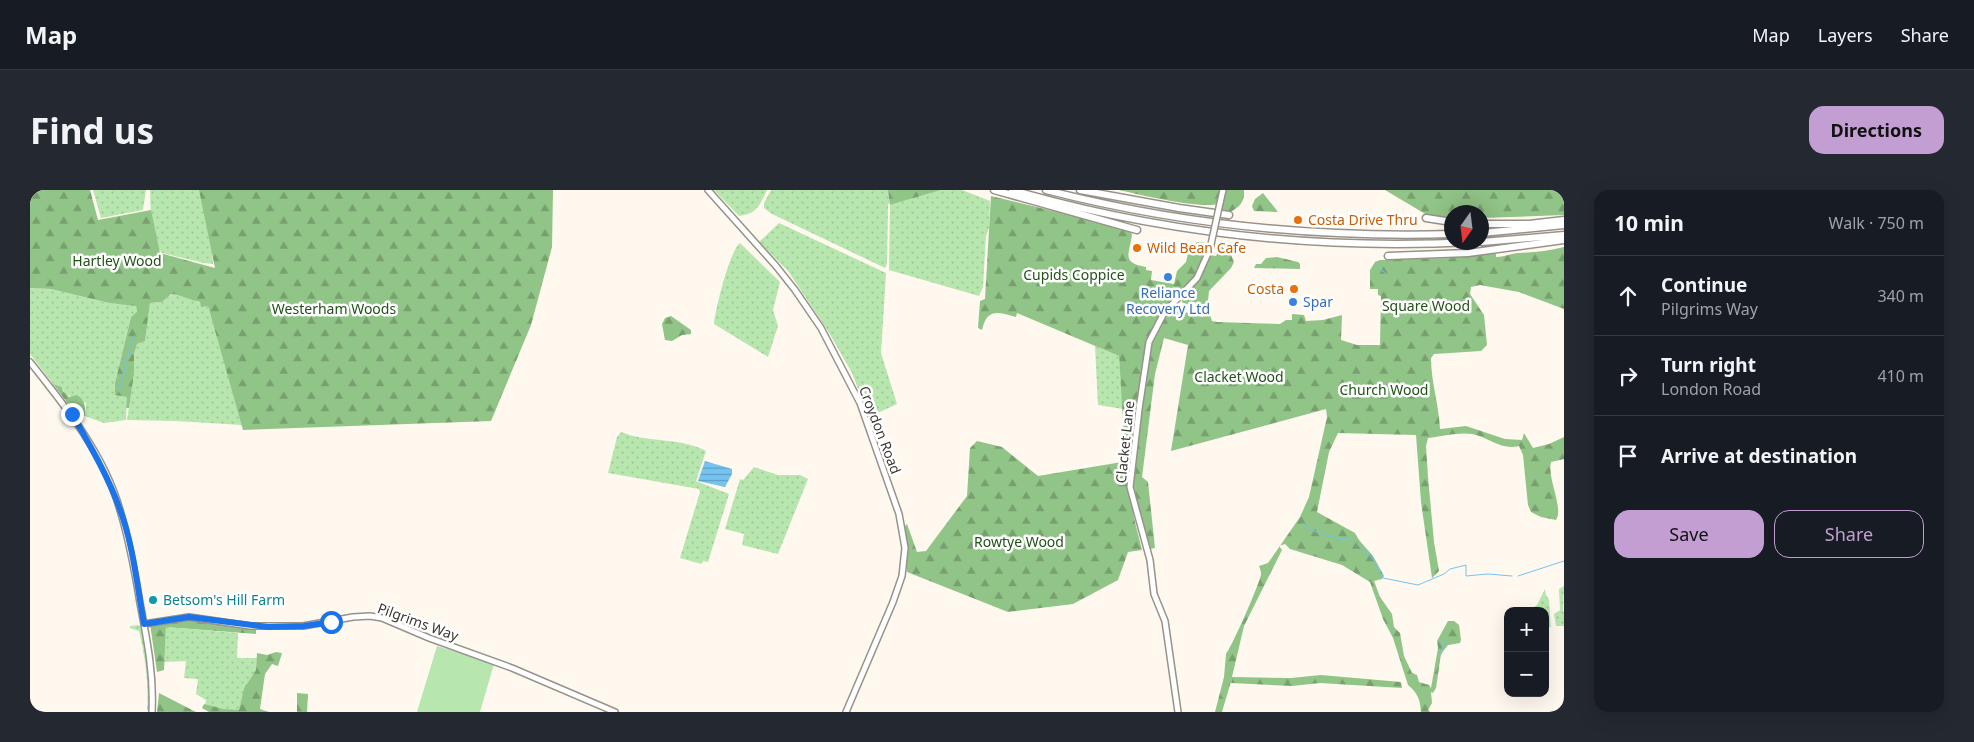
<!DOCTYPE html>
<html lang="en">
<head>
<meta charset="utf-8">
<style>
	:root { --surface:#171b24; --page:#242831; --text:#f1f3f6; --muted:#9ea1a6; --line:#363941; --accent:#c29ed2 }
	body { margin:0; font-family:"Noto Sans",sans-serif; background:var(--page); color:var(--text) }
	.controls { position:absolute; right:15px; bottom:15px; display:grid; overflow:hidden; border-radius:10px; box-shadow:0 5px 20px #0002 }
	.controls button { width:45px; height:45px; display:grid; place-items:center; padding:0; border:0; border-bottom:1px solid var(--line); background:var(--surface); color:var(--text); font:25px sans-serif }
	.compass { position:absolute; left:1414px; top:15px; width:45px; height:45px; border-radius:50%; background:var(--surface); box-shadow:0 5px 20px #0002; rotate:194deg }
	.stop { position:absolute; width:15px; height:15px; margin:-11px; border:4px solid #1a73e8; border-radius:50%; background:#fff }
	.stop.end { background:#1a73e8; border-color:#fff; box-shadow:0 1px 5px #0008 }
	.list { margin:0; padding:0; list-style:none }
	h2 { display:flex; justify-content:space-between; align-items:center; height:65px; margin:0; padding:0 20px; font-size:21px }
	h2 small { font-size:16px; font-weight:400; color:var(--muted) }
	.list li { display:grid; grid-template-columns:32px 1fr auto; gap:15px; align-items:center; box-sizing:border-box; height:80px; padding:0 20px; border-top:1px solid var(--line) }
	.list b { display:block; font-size:19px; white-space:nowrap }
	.list p { margin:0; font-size:16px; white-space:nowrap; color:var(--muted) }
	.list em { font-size:16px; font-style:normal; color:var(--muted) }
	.actions { display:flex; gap:10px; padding:15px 20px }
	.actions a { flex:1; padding:11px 0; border:1px solid var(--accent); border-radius:15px; text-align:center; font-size:18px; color:var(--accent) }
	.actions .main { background:var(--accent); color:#111 }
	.icon { flex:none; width:28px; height:28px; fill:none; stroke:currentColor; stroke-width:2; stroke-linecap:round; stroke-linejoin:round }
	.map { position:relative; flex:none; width:1534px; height:522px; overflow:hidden; border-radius:15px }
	header { display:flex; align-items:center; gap:30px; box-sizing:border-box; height:70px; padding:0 25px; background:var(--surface); border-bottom:1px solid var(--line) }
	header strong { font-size:24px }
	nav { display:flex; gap:28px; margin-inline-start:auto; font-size:18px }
	.intro { display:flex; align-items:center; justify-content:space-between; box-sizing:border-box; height:120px; padding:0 30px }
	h1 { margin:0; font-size:35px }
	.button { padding:12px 22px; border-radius:15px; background:var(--accent); color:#111; font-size:18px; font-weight:700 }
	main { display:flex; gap:30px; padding:0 30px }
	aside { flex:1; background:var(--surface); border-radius:15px; box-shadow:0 5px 20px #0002 }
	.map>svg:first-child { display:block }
	.grass { fill:url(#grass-dots) }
	.forest { fill:url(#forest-firs) }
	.park { fill:#b8e6af }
	.water { fill:url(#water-rules) }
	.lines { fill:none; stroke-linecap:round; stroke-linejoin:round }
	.stream { stroke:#75c3f0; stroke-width:1 }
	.secondary-casing { stroke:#98928a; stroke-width:8 }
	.primary-casing { stroke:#98928a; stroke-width:8 }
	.highway-casing { stroke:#98928a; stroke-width:9 }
	.secondary { stroke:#fff; stroke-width:5 }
	.primary { stroke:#fff; stroke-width:5 }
	.highway { stroke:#fff; stroke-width:6 }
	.secondary-bridge-casing { stroke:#98928a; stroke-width:8; stroke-linecap:butt }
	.secondary-bridge { stroke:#fff; stroke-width:5 }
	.route { stroke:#1a73e8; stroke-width:6 }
	.food-dot { fill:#e8710a; stroke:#fff; stroke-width:2 }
	.shop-dot { fill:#3f7fe0; stroke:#fff; stroke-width:2 }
	.culture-dot { fill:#0f9aa8; stroke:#fff; stroke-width:2 }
	.labels { text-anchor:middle; stroke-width:5; stroke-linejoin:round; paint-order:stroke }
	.food-label { font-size:14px; fill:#c56008; stroke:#fff; text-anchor:start }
	.park-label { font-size:14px; fill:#215217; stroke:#fff }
	.shop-label { font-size:14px; fill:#366cbe; stroke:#fff }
	.street-label { font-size:14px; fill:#3b3835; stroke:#fff }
	.culture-label { font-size:14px; fill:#0d838f; stroke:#fff; text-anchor:start }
</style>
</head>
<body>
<header>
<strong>Map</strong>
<nav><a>Map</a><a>Layers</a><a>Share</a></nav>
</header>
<div class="intro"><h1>Find us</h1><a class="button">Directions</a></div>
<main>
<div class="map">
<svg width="1534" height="522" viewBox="0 0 1534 522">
	<defs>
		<pattern id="grass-dots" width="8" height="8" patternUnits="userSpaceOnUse" patternTransform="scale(1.25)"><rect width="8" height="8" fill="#b8e6af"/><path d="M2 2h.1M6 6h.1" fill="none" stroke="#9fc697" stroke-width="1.8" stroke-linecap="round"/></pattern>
		<pattern id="forest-firs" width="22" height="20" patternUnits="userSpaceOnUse" patternTransform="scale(1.25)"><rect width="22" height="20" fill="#91c487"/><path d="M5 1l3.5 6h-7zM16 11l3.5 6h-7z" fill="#78a06f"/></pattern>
		<pattern id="water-rules" width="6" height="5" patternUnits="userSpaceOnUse" patternTransform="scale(1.25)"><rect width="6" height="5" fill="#75c3f0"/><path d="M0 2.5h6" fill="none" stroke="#619fc3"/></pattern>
	</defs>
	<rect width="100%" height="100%" fill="#fff8ef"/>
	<path class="grass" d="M63,0H116L113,20L71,28Z
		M120,0H178L183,74L174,73L132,63L126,56L121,33Z
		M684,0H737C729,16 728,23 709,26Z
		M741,0H858L860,12L858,15L857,74L855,78L742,24L734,18V13Z
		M911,0H932L960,11L959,38L956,46L953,97L949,106L859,80L860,15Z
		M749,33L856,83L851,163L867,214L839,227L822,183L798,141L758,81L729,52Z
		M710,53L750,92L743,120L748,136L738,167L684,134C685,120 700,60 710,53Z
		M0,98L21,99L79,113L106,115L107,123L101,127L85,193L97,207L96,230L74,233L55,226L56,213L35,204L32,197L23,194L0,164Z
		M141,104C154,106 167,111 178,116L212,235L146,231L97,230L104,184V164L107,154L115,151L120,113L132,112Z
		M1065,156L1089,166L1093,219L1068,215Z
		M591,242C618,253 649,247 676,261L666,291L699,304L678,372L673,371L671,374L650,368L670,302L669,299L578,283L587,247Z
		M724,277L748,285H770L778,289L748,364L712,355L714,344L695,339L710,289L713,290Z
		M1534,396L1533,421L1534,422V436H1526L1524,424L1530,420L1529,399Z
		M1515,399L1516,405L1519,410L1521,437L1515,438V421H1497L1507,415Z
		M111,435L118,468L120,519L117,521C119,494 115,467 109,441L100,438V436Z
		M136,437L208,443L207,468H227L226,480L214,498L209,522L175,515L176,510L166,504L168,489L154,488L156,471L134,472Z"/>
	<path class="forest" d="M0,0H60L68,30L121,20L130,63L185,78L169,0H523L522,57L501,135L461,231L213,240L178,116L171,117L170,112C159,110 152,105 141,104L132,112L120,113L115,151L107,154L104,164V184L99,218H96L97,207L85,205V193L101,127L107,122L106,116L79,113L21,99L0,98Z
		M858,0H911L860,15Z
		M1089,0H1193L1190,13C1178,21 1106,4 1089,0Z
		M1195,0H1214C1215,12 1210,17 1199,23L1191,22Z
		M1355,0H1534V25L1452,28V22H1422L1421,29L1397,25Z
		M1233,3L1248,22L1224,21L1222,16L1225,9Z
		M961,6L1098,39L1102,44C1100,63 1090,73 1116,77V80L1122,81L1121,90L1144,94L1147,81L1156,72L1160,56L1168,52L1178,53L1167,85L1130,125L1118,152L1104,238L1099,287L1104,328L1112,360L1098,362L1088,390L1043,414L978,422L877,382L875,336L877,334L887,362L896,361L937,306L940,258L947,251L972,257L1008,286L1092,272L1094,246L1089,166L987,123L986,127C968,122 957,118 952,140L948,138L950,111L955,109Z
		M1191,56L1201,65L1204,72L1201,78L1179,101L1177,120L1168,118L1165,112H1162L1159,116L1152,112V107L1170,88L1181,65L1186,66Z
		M1534,57V119L1489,102L1450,95L1441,97L1440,104L1454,125L1457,155L1451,161L1404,164L1401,168C1401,192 1409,215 1410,239L1436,236L1475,249L1492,250L1494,243L1503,258L1519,254L1534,247V269L1521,272C1517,289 1534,318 1526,330L1511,327L1501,322L1498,315L1493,265L1489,256C1472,261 1458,247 1442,244C1429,242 1412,246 1398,248L1396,256L1398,287L1404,352L1409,381L1402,388L1391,312L1386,245L1308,243L1299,262L1287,322L1325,343L1329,350L1343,366L1354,386L1352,389L1344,391L1350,407L1362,424L1364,437L1370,443L1374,466L1382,483L1387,485L1389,492L1399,495L1401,498L1408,458L1407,451L1418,431H1424L1429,435L1431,450L1430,453L1418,455L1411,464L1406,498L1403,503L1401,502L1402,513L1398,520L1400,522H1391C1390,510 1388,503 1378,495L1363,448L1353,429L1340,392L1312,375L1260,359L1255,354L1249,356L1252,360L1214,436L1202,487L1261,488L1291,485L1371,492L1372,498L1290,493L1262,496L1201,493L1202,488L1192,522H1185L1194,487L1196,464C1201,459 1231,391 1231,384C1231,381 1230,379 1229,376L1238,373L1270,327L1279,307L1297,227L1296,219L1141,261L1158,155L1134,148L1125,184L1112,287L1118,292L1125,358L1120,359L1103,301V281L1121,153L1135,125L1147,114L1154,118L1155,122L1173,127L1175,125H1180L1182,131L1187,132L1250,134L1256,130H1262V124L1274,125L1276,131L1293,130L1312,125L1311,150L1327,155H1350L1351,106L1348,105V99H1340V80L1345,72L1350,70L1424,68L1466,63V67C1474,67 1482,63 1490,63C1505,62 1519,61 1534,57Z
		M1247,67L1268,72L1270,74V79L1224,78L1226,74H1231L1236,68Z
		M641,126L661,140V144L652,145L642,151L635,150L632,134L635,128Z
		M23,194L32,197L33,201L39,207L47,205C56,211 55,216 55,226L44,222Z
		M159,430L226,439V444L136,437L134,480L127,482L120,434Z
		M246,462L252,463L248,476L242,474L235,484L230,519L239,522H179L172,518L174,514L194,519L209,520L214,498L226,480L227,463L237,465Z
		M129,503L166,522H127Z
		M267,503L278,504L277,522H267Z"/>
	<path class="park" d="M407,456L464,474L450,522H387Z"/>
	<path class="water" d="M675,271L702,279V284L695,297L668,291Z"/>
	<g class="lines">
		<path class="stream" d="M1349,74L1350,79L1357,84
			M89,202L102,149L105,145
			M1272,333C1281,343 1310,351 1322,349L1343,369L1353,388L1388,395L1414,384L1420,379L1436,375V386L1458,384L1482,386
			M1488,386L1534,371
			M1409,464H1411L1414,451L1416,450"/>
		<g class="secondary-casing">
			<path id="secondary" d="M678,0L746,76L765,100L791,138L830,213L869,324L875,358L872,386L863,412L816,522
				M1190,13L1193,0
				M114,434L159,427L220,436H273L323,427L340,426L352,428L399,448L482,478L585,522
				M1148,522L1135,431L1124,404L1120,370L1100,297L1109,219L1119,152L1134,123L1167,88L1180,59"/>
		</g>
		<g class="primary-casing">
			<path id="primary" d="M0,172C36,217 74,264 90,320C99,350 105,382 110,413C117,450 124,484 122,522"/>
		</g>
		<g class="highway-casing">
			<path id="highway" d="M964,0L1107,40
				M982,0C1131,43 1288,60 1443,52
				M1016,0C1148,34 1285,48 1422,44
				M1050,0L1149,18L1199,25
				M1396,28L1422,32
				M1452,34H1499L1534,30
				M1452,43L1534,35
				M1452,52L1534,45
				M1358,66L1438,63L1534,50"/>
		</g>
		<use href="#secondary" class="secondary"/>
		<use href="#primary" class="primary"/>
		<use href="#highway" class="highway"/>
		<g class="secondary-bridge-casing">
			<path id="secondary-bridge" d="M1180,59L1190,13"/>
		</g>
		<use href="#secondary-bridge" class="secondary-bridge"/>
	</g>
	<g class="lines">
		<path class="route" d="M42,224C59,254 77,284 89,317C103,353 107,395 114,434L159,427L238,437L274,436L301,432"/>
	</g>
	<g class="food-dot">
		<circle cx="1268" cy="30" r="5"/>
		<circle cx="1107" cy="58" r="5"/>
		<circle cx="1264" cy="99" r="5"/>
	</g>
	<g class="shop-dot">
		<circle cx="1138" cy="87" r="5"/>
		<circle cx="1263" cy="112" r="5"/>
	</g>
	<circle class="culture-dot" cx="123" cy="410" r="5"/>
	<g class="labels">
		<g class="food-label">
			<text x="1278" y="35">Costa Drive Thru</text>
			<text x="1117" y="63">Wild Bean Cafe</text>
			<text x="1254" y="104" text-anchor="end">Costa</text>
		</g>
		<g class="park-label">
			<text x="87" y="76">Hartley Wood</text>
			<text x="1044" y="90">Cupids Coppice</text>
			<text x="1396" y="121">Square Wood</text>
			<text x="304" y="124">Westerham Woods</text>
			<text x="1209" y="192">Clacket Wood</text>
			<text x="1354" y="205">Church Wood</text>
			<text x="989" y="357">Rowtye Wood</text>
		</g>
		<g class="shop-label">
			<text x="1138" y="108">Reliance<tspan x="1138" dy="16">Recovery Ltd</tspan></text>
			<text x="1273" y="117" text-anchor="start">Spar</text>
		</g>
		<g class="street-label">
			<text transform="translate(850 240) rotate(69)" y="5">Croydon Road</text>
			<text transform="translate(1095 252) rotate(-84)" y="5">Clacket Lane</text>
			<text transform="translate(388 432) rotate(20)" y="5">Pilgrims Way</text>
		</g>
		<g class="culture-label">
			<text x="133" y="415">Betsom's Hill Farm</text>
		</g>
	</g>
</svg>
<div class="controls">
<button>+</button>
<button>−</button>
</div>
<svg class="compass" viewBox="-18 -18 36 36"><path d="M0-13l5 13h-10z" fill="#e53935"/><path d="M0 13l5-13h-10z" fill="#9ea1a6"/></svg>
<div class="stop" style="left:301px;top:432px"></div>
<div class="stop end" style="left:42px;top:224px"></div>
</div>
<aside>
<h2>10 min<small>Walk · 750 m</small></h2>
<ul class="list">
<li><svg class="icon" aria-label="ahead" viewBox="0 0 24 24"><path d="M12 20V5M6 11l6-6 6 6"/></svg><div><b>Continue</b><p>Pilgrims Way</p></div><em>340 m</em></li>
<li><svg class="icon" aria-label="right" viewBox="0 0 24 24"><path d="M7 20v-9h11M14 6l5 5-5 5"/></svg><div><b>Turn right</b><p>London Road</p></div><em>410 m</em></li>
<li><svg class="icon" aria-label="arrive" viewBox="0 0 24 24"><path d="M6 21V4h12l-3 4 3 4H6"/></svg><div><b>Arrive at destination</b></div></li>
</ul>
<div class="actions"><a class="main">Save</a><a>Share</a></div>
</aside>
</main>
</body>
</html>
